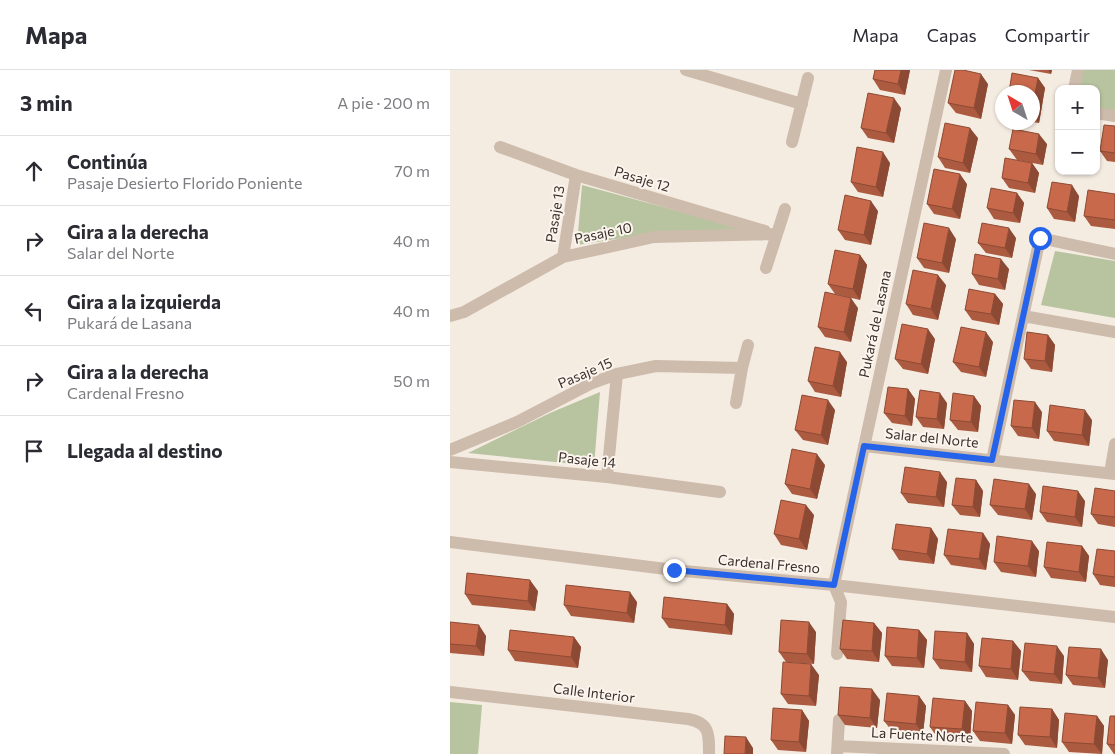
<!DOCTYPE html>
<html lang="es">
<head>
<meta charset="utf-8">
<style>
	:root { --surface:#fff; --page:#f2f2f3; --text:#2b2b33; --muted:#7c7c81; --line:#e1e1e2 }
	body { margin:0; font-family:Commissioner,sans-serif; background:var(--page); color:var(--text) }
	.controls { position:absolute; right:15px; top:15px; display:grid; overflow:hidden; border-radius:10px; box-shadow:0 1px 4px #0004 }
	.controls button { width:45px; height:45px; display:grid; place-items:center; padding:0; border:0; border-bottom:1px solid var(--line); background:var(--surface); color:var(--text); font:25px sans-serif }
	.compass { position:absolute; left:545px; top:15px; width:45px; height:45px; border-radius:50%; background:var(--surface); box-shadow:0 1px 4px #0004; rotate:321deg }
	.stop { position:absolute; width:15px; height:15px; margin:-11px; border:4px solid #2563eb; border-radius:50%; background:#fff }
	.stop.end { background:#2563eb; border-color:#fff; box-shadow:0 1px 5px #0008 }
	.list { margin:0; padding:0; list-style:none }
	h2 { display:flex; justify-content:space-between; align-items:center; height:65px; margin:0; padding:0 20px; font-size:21px }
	h2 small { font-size:16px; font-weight:400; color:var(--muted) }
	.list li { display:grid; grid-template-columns:32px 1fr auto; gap:15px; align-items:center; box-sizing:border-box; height:70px; padding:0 20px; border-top:1px solid var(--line) }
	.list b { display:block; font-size:19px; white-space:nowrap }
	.list p { margin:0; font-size:16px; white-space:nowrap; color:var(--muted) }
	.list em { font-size:16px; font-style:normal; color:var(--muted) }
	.icon { flex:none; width:28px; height:28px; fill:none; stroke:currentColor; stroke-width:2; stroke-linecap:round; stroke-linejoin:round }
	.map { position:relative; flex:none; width:665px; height:684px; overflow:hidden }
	header { display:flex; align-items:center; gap:30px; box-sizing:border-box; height:70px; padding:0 25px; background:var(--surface); border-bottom:1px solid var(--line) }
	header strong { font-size:24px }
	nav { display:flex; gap:28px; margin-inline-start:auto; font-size:18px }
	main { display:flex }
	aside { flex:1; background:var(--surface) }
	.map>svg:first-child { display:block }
	.green { fill:#b8c4a0 }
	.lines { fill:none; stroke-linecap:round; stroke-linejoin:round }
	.minor { stroke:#cdbbac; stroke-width:12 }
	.wall { fill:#ac5a40 }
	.shaded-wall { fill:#8c4a34 }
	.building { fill:#c8694b; stroke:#8c4a34 }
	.route { stroke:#2563eb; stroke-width:6 }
	.labels { text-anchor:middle; stroke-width:4; stroke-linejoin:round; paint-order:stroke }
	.street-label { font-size:14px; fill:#3b302b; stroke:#fbf5ee }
</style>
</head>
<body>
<header>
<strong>Mapa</strong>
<nav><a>Mapa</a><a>Capas</a><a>Compartir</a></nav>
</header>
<main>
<aside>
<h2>3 min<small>A pie · 200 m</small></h2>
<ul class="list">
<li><svg class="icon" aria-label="ahead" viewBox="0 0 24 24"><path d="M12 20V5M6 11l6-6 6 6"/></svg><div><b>Continúa</b><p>Pasaje Desierto Florido Poniente</p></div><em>70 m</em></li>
<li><svg class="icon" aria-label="right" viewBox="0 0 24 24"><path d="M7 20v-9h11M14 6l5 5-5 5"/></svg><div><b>Gira a la derecha</b><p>Salar del Norte</p></div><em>40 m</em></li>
<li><svg class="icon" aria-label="left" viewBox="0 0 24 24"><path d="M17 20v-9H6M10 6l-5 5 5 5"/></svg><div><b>Gira a la izquierda</b><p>Pukará de Lasana</p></div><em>40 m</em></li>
<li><svg class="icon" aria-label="right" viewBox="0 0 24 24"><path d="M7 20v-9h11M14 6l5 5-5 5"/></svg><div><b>Gira a la derecha</b><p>Cardenal Fresno</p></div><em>50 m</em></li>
<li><svg class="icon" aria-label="arrive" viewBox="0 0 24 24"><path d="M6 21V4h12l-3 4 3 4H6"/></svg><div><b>Llegada al destino</b></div></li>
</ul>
</aside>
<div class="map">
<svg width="665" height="684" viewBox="0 0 665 684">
	<rect width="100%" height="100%" fill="#f4ebe1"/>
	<path class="green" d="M633,0H665V41L646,38V19H630Z
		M132,115L294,159L200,164L127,175Z
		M605,181L665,191V248L591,235Z
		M150,322L144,396L18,383L100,343Z
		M0,632L32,635L28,684H0Z"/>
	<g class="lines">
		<path class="minor" d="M236,0L352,34
			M624,19L628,0
			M646,43L665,46
			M342,72L358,8
			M50,77L126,105L315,161
			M113,187L126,105
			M316,198L335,139
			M0,246L14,242L113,187L204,167L327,164
			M573,246L665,262
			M286,333L292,298L298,275
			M414,376L665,404
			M0,380L67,352L142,313L167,304L206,296L292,298
			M542,390L590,168L665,184
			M0,392L157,407L270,422
			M660,403L665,374
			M157,407L167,304
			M0,472L224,500L384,515L665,547
			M387,584L391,532L384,515L496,0
			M0,622L238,649C260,653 259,664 259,684
			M388,676L554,684
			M387,684L389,650"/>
	</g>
	<path class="wall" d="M425,0H460L455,25L430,20L423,9Z
		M579,0H602L601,4Z
		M588,8L595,18L589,53L582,52V22Z
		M538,14L531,49L506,43L498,33Z
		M451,38L444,73L418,68L411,58Z
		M665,56V92L657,91L650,81Z
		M528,68L520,103L495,98L488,87Z
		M597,74L593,95L567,90L559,79Z
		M440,93L433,127L408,122L401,112Z
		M582,93L589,103L585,123L559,118L552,108Z
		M517,114L510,149L484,144L477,134Z
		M567,123L574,133L570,153L544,149L537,138Z
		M665,124V159L641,156L634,146Z
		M629,126L625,152L604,149L597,138Z
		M428,141L421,175L395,170L388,160Z
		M566,168L562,188L536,183L528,173Z
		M506,169L499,203L474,198L467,188Z
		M410,185L417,195L410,230L385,224L378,214Z
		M559,199L555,220L529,215L522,204Z
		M496,215L488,250L463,245L456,234Z
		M545,224L553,234L549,255L522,250L515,240Z
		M408,238L401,272L375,267L368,257Z
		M598,265L605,275L602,302L581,299L574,289Z
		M485,269L478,304L453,299L445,289Z
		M543,272L536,307L511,302L503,292Z
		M397,292L391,327L365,322L358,311Z
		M458,319L465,329L462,356L442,353L434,343Z
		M524,326L531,336L528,362L508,360L500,350Z
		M497,333L494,359L473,357L466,347Z
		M385,340L378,375L353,370L345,360Z
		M592,342L589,369L568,366L561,356Z
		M642,350L639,376L604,371L597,361Z
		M375,395L367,429L342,424L335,414Z
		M526,410L533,421L530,447L510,445L502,435Z
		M497,412L494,437L458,433L451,423Z
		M665,421V457L648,454L641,444Z
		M586,424L582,450L548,445L540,435Z
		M635,431L632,457L597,452L590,442Z
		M364,445L357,480L331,475L324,464Z
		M481,458L488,469L484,494L449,490L442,479Z
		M533,463L540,474L536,500L501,495L494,485Z
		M632,476L639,486L636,512L601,508L594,497Z
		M589,481L586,507L551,502L544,492Z
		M665,481V517L650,515L643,504Z
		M88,521L85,541L22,535L15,524Z
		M187,532L184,553L121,546L114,535Z
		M277,534L284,544L282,565L219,558L212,548Z
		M0,552L36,566L34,586L0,583Z
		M424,553L432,563L429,592L397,589L390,579Z
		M469,560L477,570L474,598L442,596L435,586Z
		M366,562L364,594L336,592L329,582Z
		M517,563L524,574L522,602L490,599L483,589Z
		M124,567L131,577L128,598L65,591L58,580Z
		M563,571L571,581L568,610L536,607L529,596Z
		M614,586L612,614L580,611L572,601Z
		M658,590L655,618L623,615L616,605Z
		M369,605L366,636L338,634L331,624Z
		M469,626L476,636L473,664L442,661L434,651Z
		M430,630L427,658L395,655L388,645Z
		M515,631L522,641L520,670L487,667L480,657Z
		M558,635L565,645L562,674L530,671L523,661Z
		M602,639L609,650L607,678L575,675L568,665Z
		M352,640L359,651L356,682L328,680L321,670Z
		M647,646L654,656L652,684L619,682L612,672Z
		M665,646V684H664L657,674Z"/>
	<path class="shaded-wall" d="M451,0H460L455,25L448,14Z
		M598,0H602L601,4Z
		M531,4L538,14L531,49L524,38Z
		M588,8L595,18L589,53L582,43Z
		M444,28L451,38L444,73L436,63Z
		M520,58L528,68L520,103L513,93Z
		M589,64L597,74L593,95L586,84Z
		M433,82L440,93L433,127L426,117Z
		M582,93L589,103L585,123L578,113Z
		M510,104L517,114L510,149L502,139Z
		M622,115L629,126L625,152L617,142Z
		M567,123L574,133L570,153L563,143Z
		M421,131L428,141L421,175L414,165Z
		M499,158L506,169L499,203L492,193Z
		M559,158L566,168L562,188L555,178Z
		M410,185L417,195L410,230L403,219Z
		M551,189L559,199L555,220L548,209Z
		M488,205L496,215L488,250L481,239Z
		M545,224L553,234L549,255L541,244Z
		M401,228L408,238L401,272L394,262Z
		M478,259L485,269L478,304L471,294Z
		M536,262L543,272L536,307L529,297Z
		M598,265L605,275L602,302L595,291Z
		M390,282L397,292L391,327L383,316Z
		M458,319L465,329L462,356L455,346Z
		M490,323L497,333L494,359L487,349Z
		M524,326L531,336L528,362L521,352Z
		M378,330L385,340L378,375L371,365Z
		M585,332L592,342L589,369L582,358Z
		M635,340L642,350L639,376L632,365Z
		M367,384L375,395L367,429L360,419Z
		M490,402L497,412L494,437L486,427Z
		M526,410L533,421L530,447L523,437Z
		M579,414L586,424L582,450L575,439Z
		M628,421L635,431L632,457L625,447Z
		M356,435L364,445L357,480L349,469Z
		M481,458L488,469L484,494L477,484Z
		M533,463L540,474L536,500L529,489Z
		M582,471L589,481L586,507L578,496Z
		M632,476L639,486L636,512L629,502Z
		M80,510L88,521L85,541L78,531Z
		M180,522L187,532L184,553L177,543Z
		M277,534L284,544L282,565L275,555Z
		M359,552L366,562L364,594L357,584Z
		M424,553L432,563L429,592L422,581Z
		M29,555L36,566L34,586L26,576Z
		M469,560L477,570L474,598L467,588Z
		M517,563L524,574L522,602L515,592Z
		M124,567L131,577L128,598L121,587Z
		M563,571L571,581L568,610L561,599Z
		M607,576L614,586L612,614L604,604Z
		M651,579L658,590L655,618L648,608Z
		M361,594L369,605L366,636L359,626Z
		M422,619L430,630L427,658L420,648Z
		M469,626L476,636L473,664L466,654Z
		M515,631L522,641L520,670L512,659Z
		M558,635L565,645L562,674L555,663Z
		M602,639L609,650L607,678L600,667Z
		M352,640L359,651L356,682L349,672Z
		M647,646L654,656L652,684L644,674Z
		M296,667L303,678V684H295Z"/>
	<path class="building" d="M425,0H451L448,14L423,9Z
		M505,0H513L531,4L524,38L498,33Z
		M562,3L588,8L582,39V22H559Z
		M418,23L444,28L436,63L411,58Z
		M495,53L520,58L513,93L488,87Z
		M654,55L665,56V83L650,81Z
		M563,59L589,64L586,84L559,79Z
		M407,77L433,82L426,117L401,112Z
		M555,88L582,93L578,113L552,108Z
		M484,99L510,104L502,139L477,134Z
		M602,112L622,115L617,142L597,138Z
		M541,118L567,123L563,143L537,138Z
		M638,120L665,124V150L634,146Z
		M395,125L421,131L414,165L388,160Z
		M474,153L499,158L492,193L467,188Z
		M532,153L559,158L555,178L528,173Z
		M385,180L410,185L403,219L378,214Z
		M525,184L551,189L548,209L522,204Z
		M463,200L488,205L481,239L456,234Z
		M519,219L545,224L541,244L515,240Z
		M375,222L401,228L394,262L368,257Z
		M452,254L478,259L471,294L445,289Z
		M511,257L536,262L529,297L503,292Z
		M577,262L598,265L595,291L574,289Z
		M365,277L390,282L383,316L358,311Z
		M438,317L458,319L455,346L434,343Z
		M470,320L490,323L487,349L466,347Z
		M503,323L524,326L521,352L500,350Z
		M352,325L378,330L371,365L345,360Z
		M564,330L585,332L582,358L561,356Z
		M600,335L635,340L632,365L597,361Z
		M342,379L367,384L360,419L335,414Z
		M455,397L490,402L486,427L451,423Z
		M506,408L526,410L523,437L502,435Z
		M544,409L579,414L575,439L540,435Z
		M593,416L628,421L625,447L590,442Z
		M645,418L665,421V447L641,444Z
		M331,430L356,435L349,469L324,464Z
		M446,454L481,458L477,484L442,479Z
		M498,459L533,463L529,489L494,485Z
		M547,466L582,471L578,496L544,492Z
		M597,472L632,476L629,502L594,497Z
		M647,479L665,481V507L643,504Z
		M17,503L80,510L78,531L15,524Z
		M116,515L180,522L177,543L114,535Z
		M214,527L277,534L275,555L212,548Z
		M331,550L359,552L357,584L329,582Z
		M393,550L424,553L422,581L390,579Z
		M0,552L29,555L26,576L0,574Z
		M437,557L469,560L467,588L435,586Z
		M60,560L124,567L121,587L58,580Z
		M485,561L517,563L515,592L483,589Z
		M532,568L563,571L561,599L529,596Z
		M575,573L607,576L604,604L572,601Z
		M619,577L651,579L648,608L616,605Z
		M333,592L361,594L359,626L331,624Z
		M390,617L422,619L420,648L388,645Z
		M437,623L469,626L466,654L434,651Z
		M483,628L515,631L512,659L480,657Z
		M526,632L558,635L555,663L523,661Z
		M570,637L602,639L600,667L568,665Z
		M323,638L352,640L349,672L321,670Z
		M615,643L647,646L644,674L612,672Z
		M660,646H665V675L657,674Z
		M275,666L296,667L295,684H274Z"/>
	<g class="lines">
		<path class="route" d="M224,500L384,515L414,376L542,390L590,168"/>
	</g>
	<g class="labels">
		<g class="street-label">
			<text transform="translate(192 109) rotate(17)" y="5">Pasaje 12</text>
			<text transform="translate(105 144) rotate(-81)" y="5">Pasaje 13</text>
			<text transform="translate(153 163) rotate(-12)" y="5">Pasaje 10</text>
			<text transform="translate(425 254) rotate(-78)" y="5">Pukará de Lasana</text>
			<text transform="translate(135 303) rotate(-23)" y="5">Pasaje 15</text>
			<text transform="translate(482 368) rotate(6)" y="5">Salar del Norte</text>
			<text transform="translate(137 390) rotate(6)" y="5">Pasaje 14</text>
			<text transform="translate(319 494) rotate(5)" y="5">Cardenal Fresno</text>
			<text transform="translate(144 623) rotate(7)" y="5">Calle Interior</text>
			<text transform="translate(472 665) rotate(3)" y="5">La Fuente Norte</text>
		</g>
	</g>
</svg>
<div class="controls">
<button>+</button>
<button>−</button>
</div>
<svg class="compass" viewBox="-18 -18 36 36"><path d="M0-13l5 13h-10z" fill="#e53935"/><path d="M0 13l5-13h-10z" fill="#7c7c81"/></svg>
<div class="stop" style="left:590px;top:168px"></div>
<div class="stop end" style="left:224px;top:500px"></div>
</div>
</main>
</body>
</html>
